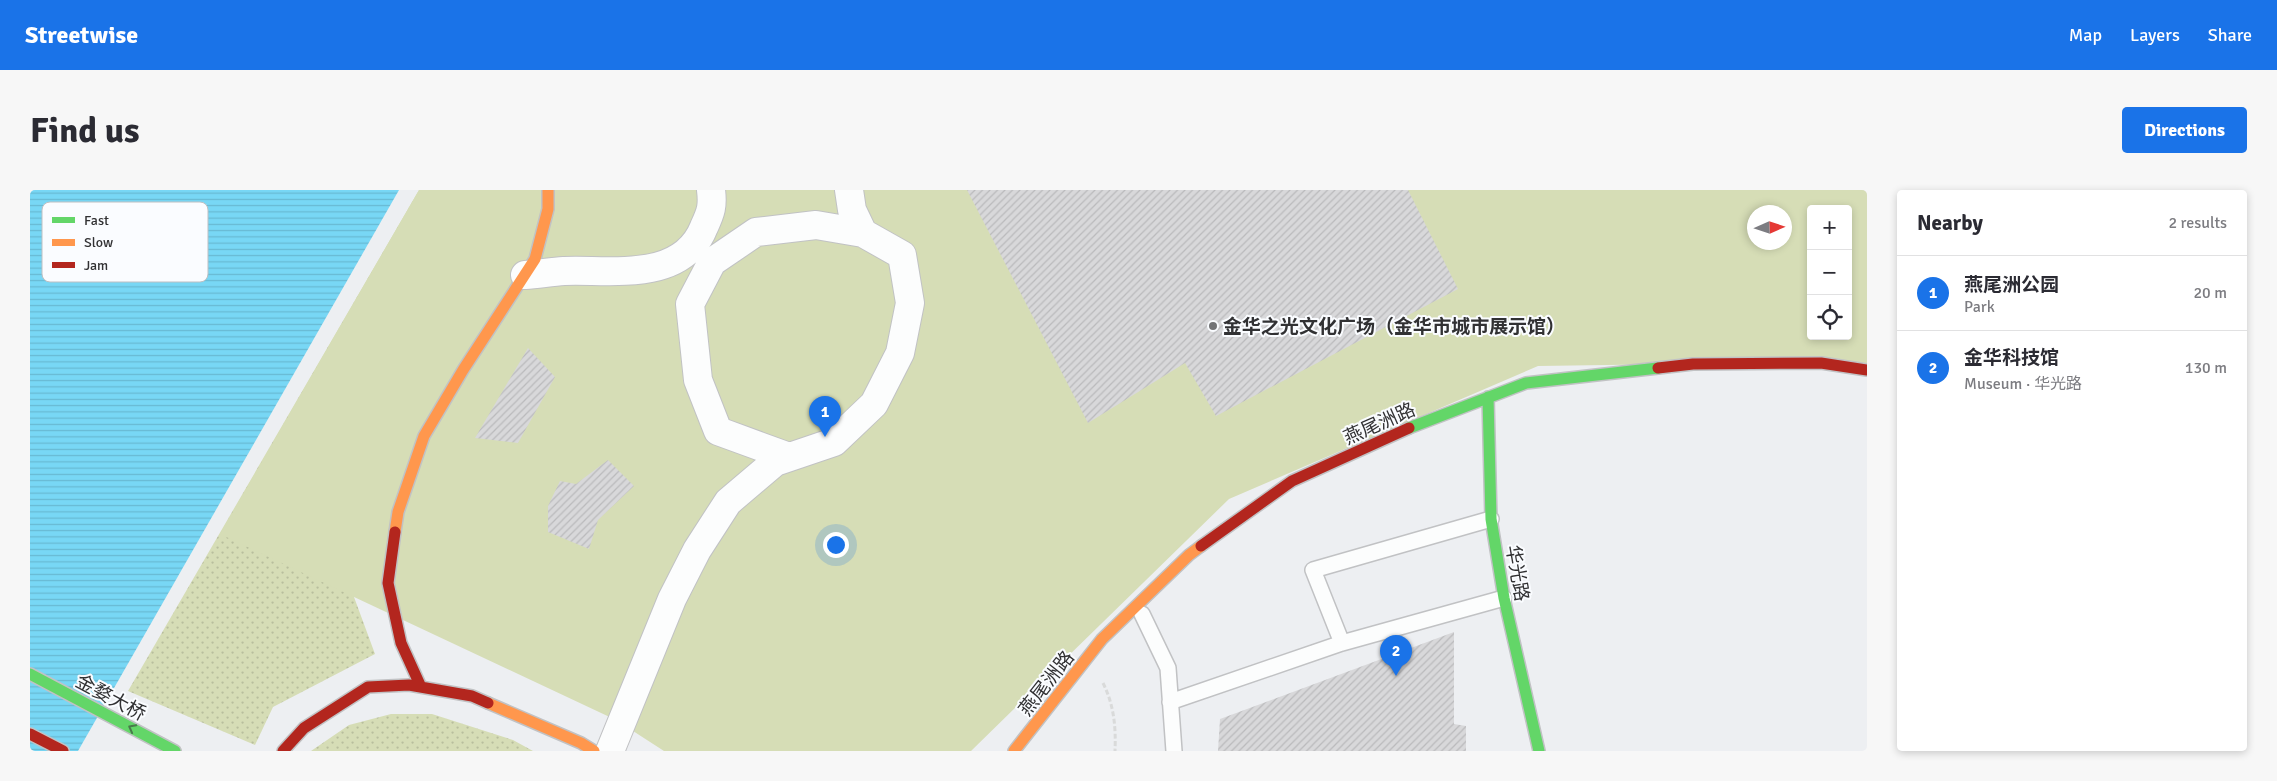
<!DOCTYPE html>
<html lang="en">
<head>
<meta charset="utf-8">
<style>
	:root { --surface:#fff; --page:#f7f7f7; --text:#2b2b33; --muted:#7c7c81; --line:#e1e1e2; --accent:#1a73e8 }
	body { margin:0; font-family:Signika,"Noto Sans SC",sans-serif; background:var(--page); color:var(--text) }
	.controls { position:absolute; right:15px; top:15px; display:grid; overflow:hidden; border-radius:5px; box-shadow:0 2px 8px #0003 }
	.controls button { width:45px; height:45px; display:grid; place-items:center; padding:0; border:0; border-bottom:1px solid var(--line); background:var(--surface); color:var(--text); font:25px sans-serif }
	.compass { position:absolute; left:1717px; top:15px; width:45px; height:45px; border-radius:50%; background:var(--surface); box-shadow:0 2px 8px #0003; rotate:87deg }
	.you { position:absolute; left:805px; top:354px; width:18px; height:18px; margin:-12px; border:4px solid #fff; border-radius:50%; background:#1a73e8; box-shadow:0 0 0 8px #1a73e833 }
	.badge { display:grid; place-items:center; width:32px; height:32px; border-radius:50%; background:var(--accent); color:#fff; font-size:16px; font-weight:700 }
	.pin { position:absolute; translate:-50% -41px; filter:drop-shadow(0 1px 2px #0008) }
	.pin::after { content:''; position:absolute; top:26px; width:18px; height:15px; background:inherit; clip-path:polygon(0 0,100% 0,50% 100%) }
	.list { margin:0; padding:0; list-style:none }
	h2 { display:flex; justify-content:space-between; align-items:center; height:65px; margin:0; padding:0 20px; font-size:21px }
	h2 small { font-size:16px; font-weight:400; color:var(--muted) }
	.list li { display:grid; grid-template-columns:32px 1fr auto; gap:15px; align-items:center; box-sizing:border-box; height:75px; padding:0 20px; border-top:1px solid var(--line) }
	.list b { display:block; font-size:19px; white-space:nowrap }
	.list p { margin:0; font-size:16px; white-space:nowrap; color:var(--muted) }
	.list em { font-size:16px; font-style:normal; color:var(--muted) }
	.icon { flex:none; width:28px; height:28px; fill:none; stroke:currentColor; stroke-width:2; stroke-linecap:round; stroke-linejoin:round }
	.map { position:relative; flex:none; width:1837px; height:561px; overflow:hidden; border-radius:5px }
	header { display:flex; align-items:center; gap:30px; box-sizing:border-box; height:70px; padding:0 25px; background:var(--accent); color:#fff }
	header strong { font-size:24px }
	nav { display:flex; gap:28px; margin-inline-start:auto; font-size:18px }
	.intro { display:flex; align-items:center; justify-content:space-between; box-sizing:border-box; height:120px; padding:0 30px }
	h1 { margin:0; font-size:35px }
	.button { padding:12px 22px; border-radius:5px; background:var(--accent); color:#fff; font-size:18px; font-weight:700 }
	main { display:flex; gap:30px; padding:0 30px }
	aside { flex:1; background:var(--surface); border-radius:5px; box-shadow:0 2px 8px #0003 }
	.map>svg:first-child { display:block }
	.grass { fill:url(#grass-dots) }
	.park { fill:#d6ddb6; fill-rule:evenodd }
	.water { fill:url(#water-rules) }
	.building { fill:url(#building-hatch) }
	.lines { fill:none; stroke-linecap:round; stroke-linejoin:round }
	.lane-casing { stroke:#c1c2c4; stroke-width:18 }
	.street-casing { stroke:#c1c2c4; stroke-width:30 }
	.fast-casing { stroke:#c1c2c4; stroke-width:14 }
	.slow-casing { stroke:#c1c2c4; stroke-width:14 }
	.jam-casing { stroke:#c1c2c4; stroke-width:14 }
	.path { stroke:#d9dada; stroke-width:3; stroke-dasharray:5 2.5; stroke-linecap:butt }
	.lane { stroke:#fcfdfd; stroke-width:15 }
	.street { stroke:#fcfdfd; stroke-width:28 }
	.fast { stroke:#63d668; stroke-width:11 }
	.slow { stroke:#ff974d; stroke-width:11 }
	.jam { stroke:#b3261e; stroke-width:11 }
	.oneway { stroke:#487b4b }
	.poi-dot { fill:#737476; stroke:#fafcff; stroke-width:2 }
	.labels { text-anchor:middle; stroke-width:4; stroke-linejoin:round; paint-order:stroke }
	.poi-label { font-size:19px; font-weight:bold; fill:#313133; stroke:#fafcff; text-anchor:start }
	.street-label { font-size:19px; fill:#313133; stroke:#fafcff }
	.key { fill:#fafcff; stroke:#bebfc2; stroke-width:1 }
	.key-label { font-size:14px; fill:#313133 }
</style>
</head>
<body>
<header>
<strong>Streetwise</strong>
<nav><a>Map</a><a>Layers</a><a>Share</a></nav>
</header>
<div class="intro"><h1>Find us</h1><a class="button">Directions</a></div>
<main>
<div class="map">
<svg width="1837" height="561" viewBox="0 0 1837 561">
	<defs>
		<pattern id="grass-dots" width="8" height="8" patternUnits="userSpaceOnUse" patternTransform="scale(1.25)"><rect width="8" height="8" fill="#d6ddb6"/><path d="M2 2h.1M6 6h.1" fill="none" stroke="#b8be9d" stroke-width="1.8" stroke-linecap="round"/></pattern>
		<pattern id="water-rules" width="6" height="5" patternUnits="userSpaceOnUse" patternTransform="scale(1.25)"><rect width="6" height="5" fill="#78d7f5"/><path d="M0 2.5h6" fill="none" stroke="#68b9d2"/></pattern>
		<pattern id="building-hatch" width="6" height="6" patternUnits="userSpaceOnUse" patternTransform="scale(1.25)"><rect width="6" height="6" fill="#d8d8da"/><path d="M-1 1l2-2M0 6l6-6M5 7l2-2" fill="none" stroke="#bababc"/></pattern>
	</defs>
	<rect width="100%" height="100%" fill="#edeff2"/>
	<path class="grass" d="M389,0L324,407L345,464L243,517L225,555L98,501Z
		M361,524H402L483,550L503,561H281L319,535Z"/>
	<path class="park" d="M389,0H1837V185L1782,172L1508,176L1199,309L941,561H634L586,530L190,344ZM1781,19H1818V146H1781ZM1724,22H1754V52H1724Z"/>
	<path class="water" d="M0,0H369L48,561H0Z"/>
	<path class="building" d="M937,0H1378L1428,99L1186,226L1155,173L1058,233Z
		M498,158L525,187L488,253L445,248Z
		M578,270L604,296L568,330L559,359L518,342V316L530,291L546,294Z
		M1424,442V534L1436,536V561H1188L1190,529Z"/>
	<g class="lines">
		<g class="lane-casing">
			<path id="lane" d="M1112,424L1138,478L1144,561
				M1312,453L1283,380L1461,329
				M1140,512L1312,453L1474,408"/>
		</g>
		<g class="street-casing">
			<path id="street" d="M495,85C508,84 521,82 534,81C581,79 652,93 674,37C681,22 683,16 681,0
				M759,267L688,241L668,190L660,114L682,72L726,42L786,35L833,43
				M580,561L642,409L667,360L698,312L745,272L804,252L844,214L870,163L880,113L872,65L833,43L822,20L819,0"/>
		</g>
		<g class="fast-casing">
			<path id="fast" d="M1458,207L1461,329L1474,408L1509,561
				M1379,238L1496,193L1628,178
				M0,484L145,561"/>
		</g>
		<g class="slow-casing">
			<path id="slow" d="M365,342L368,322L394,246L433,180L505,69L518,19V0
				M458,513L551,553L564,561
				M984,561L1072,449L1159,365L1171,356"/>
		</g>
		<g class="jam-casing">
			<path id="jam" d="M1628,178L1663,174L1791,173L1837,180
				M365,342L358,393L371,453L391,497
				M1171,356L1262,291L1379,238
				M0,544L33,561
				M253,561L274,538L338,497L379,495L442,506L458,513"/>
		</g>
		<path class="path" d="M1073,493C1084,515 1086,537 1085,561"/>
		<use href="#lane" class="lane"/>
		<use href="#street" class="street"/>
		<use href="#fast" class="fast"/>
		<use href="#slow" class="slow"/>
		<use href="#jam" class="jam"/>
	</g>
	<defs><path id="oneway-chevron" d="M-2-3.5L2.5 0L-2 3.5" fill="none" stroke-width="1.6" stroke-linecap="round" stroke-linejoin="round" transform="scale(1.25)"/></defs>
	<use class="oneway" href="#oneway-chevron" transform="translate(102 538) rotate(-152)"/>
	<circle class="poi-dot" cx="1183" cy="136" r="5"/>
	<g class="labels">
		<g class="poi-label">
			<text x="1193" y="143">金华之光文化广场（金华市城市展示馆）</text>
		</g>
		<g class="street-label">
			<text transform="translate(1349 233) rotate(-24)" y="7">燕尾洲路</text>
			<text transform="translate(1488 383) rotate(80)" y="7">华光路</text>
			<text transform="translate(1016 493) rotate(-52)" y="7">燕尾洲路</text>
			<text transform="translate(81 507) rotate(28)" y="7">金婺大桥</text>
		</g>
	</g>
	<rect x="12" y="12" width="166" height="80" rx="8" class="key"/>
	<rect x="22" y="27" width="23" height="6" fill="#63d668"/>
	<rect x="22" y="49" width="23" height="7" fill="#ff974d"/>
	<rect x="22" y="72" width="23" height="6" fill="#b3261e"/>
	<g class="key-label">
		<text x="54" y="35">Fast</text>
		<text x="54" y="57">Slow</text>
		<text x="54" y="80">Jam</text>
	</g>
</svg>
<div class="controls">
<button>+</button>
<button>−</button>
<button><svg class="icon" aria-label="locate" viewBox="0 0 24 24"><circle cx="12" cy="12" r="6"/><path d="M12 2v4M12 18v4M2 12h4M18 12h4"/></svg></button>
</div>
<svg class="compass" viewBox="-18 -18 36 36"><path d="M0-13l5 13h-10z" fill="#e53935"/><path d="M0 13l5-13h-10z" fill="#7c7c81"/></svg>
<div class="you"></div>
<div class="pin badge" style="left:795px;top:247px">1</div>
<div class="pin badge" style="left:1366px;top:486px">2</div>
</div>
<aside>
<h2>Nearby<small>2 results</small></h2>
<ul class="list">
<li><span class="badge">1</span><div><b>燕尾洲公园</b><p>Park</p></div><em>20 m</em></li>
<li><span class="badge">2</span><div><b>金华科技馆</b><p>Museum · 华光路</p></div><em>130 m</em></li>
</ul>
</aside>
</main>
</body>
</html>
